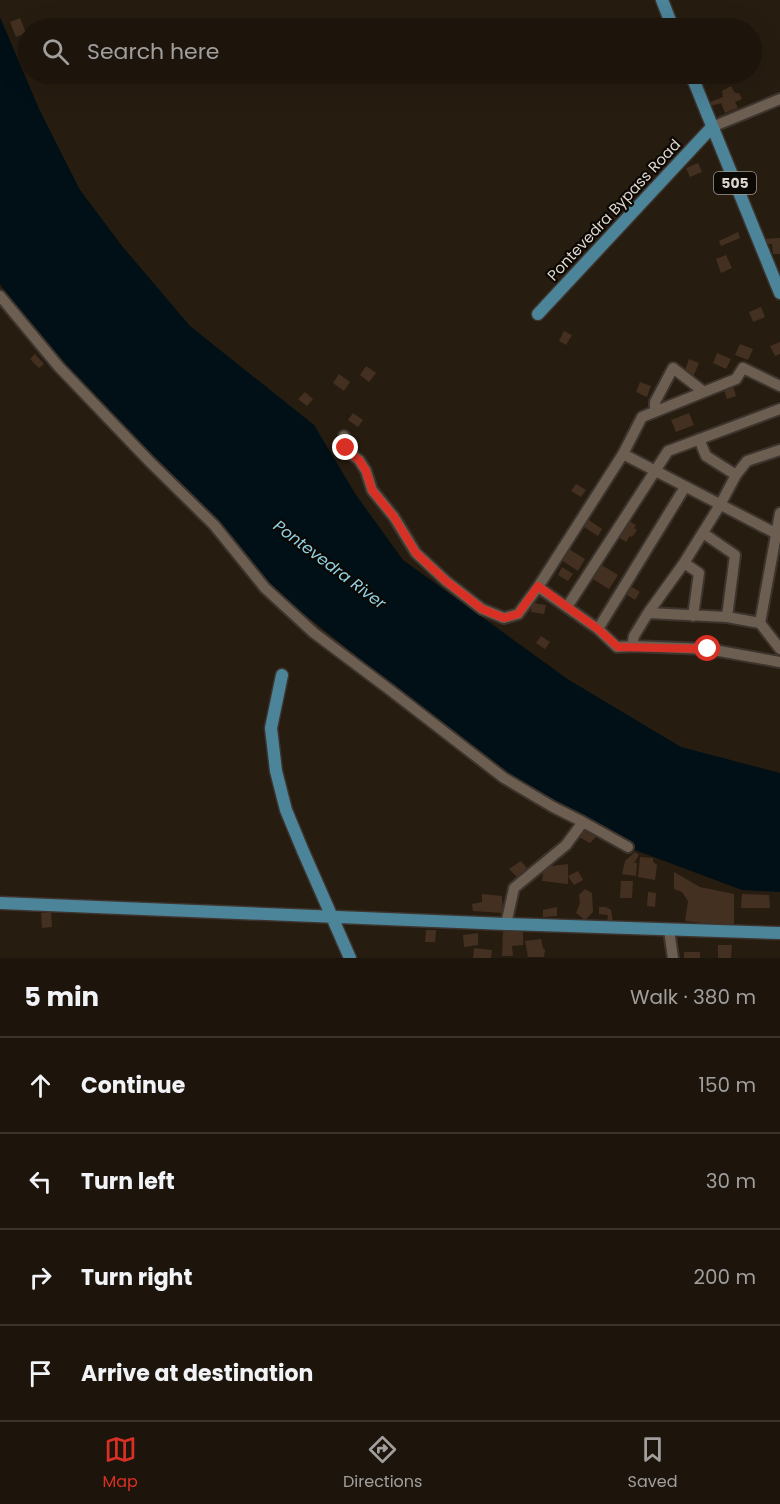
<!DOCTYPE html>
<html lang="en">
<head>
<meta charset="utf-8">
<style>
	:root { --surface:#1d150c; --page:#2a221a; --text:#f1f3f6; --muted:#a09f9d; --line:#3b342d; --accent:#d93025 }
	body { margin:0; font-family:Poppins,sans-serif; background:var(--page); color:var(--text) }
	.stop { position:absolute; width:18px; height:18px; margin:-14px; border:4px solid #d93025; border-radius:50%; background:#fff }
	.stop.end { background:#d93025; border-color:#fff; box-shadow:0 2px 6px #0008 }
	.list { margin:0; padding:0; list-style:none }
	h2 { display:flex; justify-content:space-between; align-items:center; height:78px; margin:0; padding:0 24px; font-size:26px }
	h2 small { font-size:20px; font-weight:400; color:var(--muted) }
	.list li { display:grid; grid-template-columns:39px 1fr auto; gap:18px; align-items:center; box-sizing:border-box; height:96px; padding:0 24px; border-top:2px solid var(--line) }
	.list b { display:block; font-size:22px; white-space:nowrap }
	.list em { font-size:20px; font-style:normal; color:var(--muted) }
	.icon { flex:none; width:33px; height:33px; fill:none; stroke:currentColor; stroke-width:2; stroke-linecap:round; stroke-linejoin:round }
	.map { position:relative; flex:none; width:780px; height:958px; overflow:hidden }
	.search { position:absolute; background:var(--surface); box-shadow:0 6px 24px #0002; left:18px; right:18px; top:18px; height:66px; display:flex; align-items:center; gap:15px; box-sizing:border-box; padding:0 21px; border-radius:33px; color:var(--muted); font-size:22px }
	.sheet { height:462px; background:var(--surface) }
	nav { display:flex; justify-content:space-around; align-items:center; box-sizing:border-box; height:84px; border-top:2px solid var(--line); background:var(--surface); font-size:16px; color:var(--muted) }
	nav a { display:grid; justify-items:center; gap:3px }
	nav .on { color:var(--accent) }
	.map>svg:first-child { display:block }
	.water { fill:#001016 }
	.building { fill:#443020 }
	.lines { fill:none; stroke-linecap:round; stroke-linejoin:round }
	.minor-casing { stroke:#3d342e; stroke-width:14 }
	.major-casing { stroke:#3d342e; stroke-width:15 }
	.minor { stroke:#6c5f51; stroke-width:10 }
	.major { stroke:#4c849a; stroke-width:12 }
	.route { stroke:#d93025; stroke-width:8 }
	.labels { text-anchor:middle; stroke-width:4.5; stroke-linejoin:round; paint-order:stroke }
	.shield { fill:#0c0804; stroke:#9e9891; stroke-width:1.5 }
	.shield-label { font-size:14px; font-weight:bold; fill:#ddd6ce }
	.street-label { font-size:15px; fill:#ddd6ce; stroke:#0c0804 }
	.water-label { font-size:16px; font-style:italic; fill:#90d1e3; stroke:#0c0804 }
</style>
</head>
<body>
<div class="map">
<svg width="780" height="958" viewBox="0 0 780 958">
	<rect width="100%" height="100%" fill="#271c10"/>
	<path class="water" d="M0,17L39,109L80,190L122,246L190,326L314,425L356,495L403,560L569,680L681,747L780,773V892L742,890L635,850L544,801L512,781L279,594L187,490L107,411L31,328L0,284Z"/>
	<path class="building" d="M20,18L26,33L16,37L10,22Z
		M731,86L735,93H739L742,99L735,102L738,108L725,113L721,103L711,106L710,102L723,97L722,91Z
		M698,163L702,172L690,177L686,168Z
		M738,232L740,238L721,246L719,241Z
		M780,238V254H773L772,244H765L764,239Z
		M726,255L732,268L721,273L716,259Z
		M761,307L765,317L753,322L749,312Z
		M564,331L572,335L566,345L559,341Z
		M780,342V354L775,356L770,346Z
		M740,344L753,349L748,360L735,355Z
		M717,353L731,359L726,369L713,363Z
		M35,354L44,364L39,368L30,359Z
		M689,359L699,363L693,377L684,373Z
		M366,366L376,373L369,382L360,375Z
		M339,374L350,382L344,391L333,383Z
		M640,382L651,386L647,397L636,392Z
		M733,386L736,396L727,399L724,390Z
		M305,392L313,399L307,406L298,399Z
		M353,413L363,420L358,427L348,420Z
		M689,413L694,425L676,432L671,420Z
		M576,484L586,490L581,497L571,491Z
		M586,518L602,529L598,536L581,525Z
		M625,519L636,525L634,528L637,530L632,537L630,536L626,542L615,535Z
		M567,548L585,559L578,571L560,559Z
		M600,564L618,575L609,589L591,578Z
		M562,567L573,574L568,581L558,575Z
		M629,585L640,592L635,600L624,593Z
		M532,603L546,605L544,614L531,612Z
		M541,636L550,642L545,649L536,643Z
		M584,830L596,837L590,843L577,836Z
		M635,852L639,855L634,863H637L636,876L622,874L625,861Z
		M640,857L653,858V862L657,865L655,880L638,877Z
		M521,861L527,868L517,877L509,869Z
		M568,864V884L542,881L544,867Z
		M578,871L583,880L574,885L568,876Z
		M674,872L700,887L734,894V927L685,921L688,901L682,892L674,889Z
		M621,881H633L632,898H620Z
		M585,889L592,893L593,912L585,920L576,913L580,903L579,895Z
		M648,892L656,893L655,907L647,906Z
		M482,894L502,896L503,913L473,911L472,904L482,902Z
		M742,894L769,895L770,908H741Z
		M557,907V916L543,917V910Z
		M599,907H606L611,910L613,922H607L608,915L599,914Z
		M51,912L52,927L42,928L41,913Z
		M426,930H436L435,942H425Z
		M503,931H523V945L512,946L513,956H502Z
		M478,933V945L464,947L463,935Z
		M541,939L543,948L545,950L544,957H528L525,941Z
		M718,945H732L731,958H718Z
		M474,948L492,950L491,958H473Z
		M684,952H700V958H684Z"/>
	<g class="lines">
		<g class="minor-casing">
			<path id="minor" d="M712,127L780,99
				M0,296L59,367L150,462L214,525L265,588L314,633L390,690L504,778L553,807L583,822L566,845L514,888L506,924
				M655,412V402L673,368L704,392
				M344,436L346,448L351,454L359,460L366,471L372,490L394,517L416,553L446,581L482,609L504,618L518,614L538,587
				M699,439L706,456L736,475
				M623,454L777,534
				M685,487L598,629L538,587L623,454L642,417L736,379L743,368L780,386
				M703,533L735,555L727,617
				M684,563L699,573L693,616
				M567,607L668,451L780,409
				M648,613L727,617L760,623L780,649
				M760,623L780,513
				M598,629L617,647L632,646L708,649L780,662
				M632,646L634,636L648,613L684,563L720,505L736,475L747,461L780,450
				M583,822L628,847
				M669,930L673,958"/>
		</g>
		<g class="major-casing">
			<path id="major" d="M662,0L673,28
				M691,74L780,293
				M538,314L712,127
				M282,675L271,728L276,771L286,810L303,851L350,958
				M0,903L506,924L780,933"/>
		</g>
		<use href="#minor" class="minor"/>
		<use href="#major" class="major"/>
	</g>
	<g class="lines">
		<path class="route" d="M346,448L351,454L359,460L366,471L372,490L394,517L416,553L446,581L482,609L504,618L518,614L538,586L598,629L618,647L708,649"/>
	</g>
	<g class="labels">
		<rect class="shield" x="714" y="172" width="42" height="22" rx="4.5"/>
		<g class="shield-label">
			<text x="735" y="188">505</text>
		</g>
		<g class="street-label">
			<text transform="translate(614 210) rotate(-47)" y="5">Pontevedra Bypass Road</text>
		</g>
		<g class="water-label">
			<text transform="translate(330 564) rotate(37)" y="6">Pontevedra River</text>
		</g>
	</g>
</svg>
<div class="stop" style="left:708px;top:649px"></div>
<div class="stop end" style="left:346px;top:448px"></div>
<div class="search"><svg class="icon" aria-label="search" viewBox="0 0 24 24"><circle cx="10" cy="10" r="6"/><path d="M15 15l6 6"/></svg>Search here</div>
</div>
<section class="sheet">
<h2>5 min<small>Walk · 380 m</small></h2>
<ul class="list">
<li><svg class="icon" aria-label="ahead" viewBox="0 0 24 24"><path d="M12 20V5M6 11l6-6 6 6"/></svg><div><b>Continue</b></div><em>150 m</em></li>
<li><svg class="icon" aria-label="left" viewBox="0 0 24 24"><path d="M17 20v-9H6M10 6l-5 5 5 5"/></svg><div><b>Turn left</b></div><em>30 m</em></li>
<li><svg class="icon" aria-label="right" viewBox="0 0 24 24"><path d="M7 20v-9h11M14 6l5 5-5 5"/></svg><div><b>Turn right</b></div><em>200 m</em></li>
<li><svg class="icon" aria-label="arrive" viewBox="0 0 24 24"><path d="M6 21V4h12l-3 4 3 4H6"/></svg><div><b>Arrive at destination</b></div></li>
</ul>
</section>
<nav>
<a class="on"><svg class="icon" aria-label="map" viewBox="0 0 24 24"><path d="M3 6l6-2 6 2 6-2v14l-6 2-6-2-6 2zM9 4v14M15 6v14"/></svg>Map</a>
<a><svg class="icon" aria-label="directions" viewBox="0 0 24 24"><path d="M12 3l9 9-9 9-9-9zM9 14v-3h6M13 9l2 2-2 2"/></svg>Directions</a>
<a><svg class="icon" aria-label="saved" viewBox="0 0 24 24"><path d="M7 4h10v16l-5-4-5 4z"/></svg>Saved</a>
</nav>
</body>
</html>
